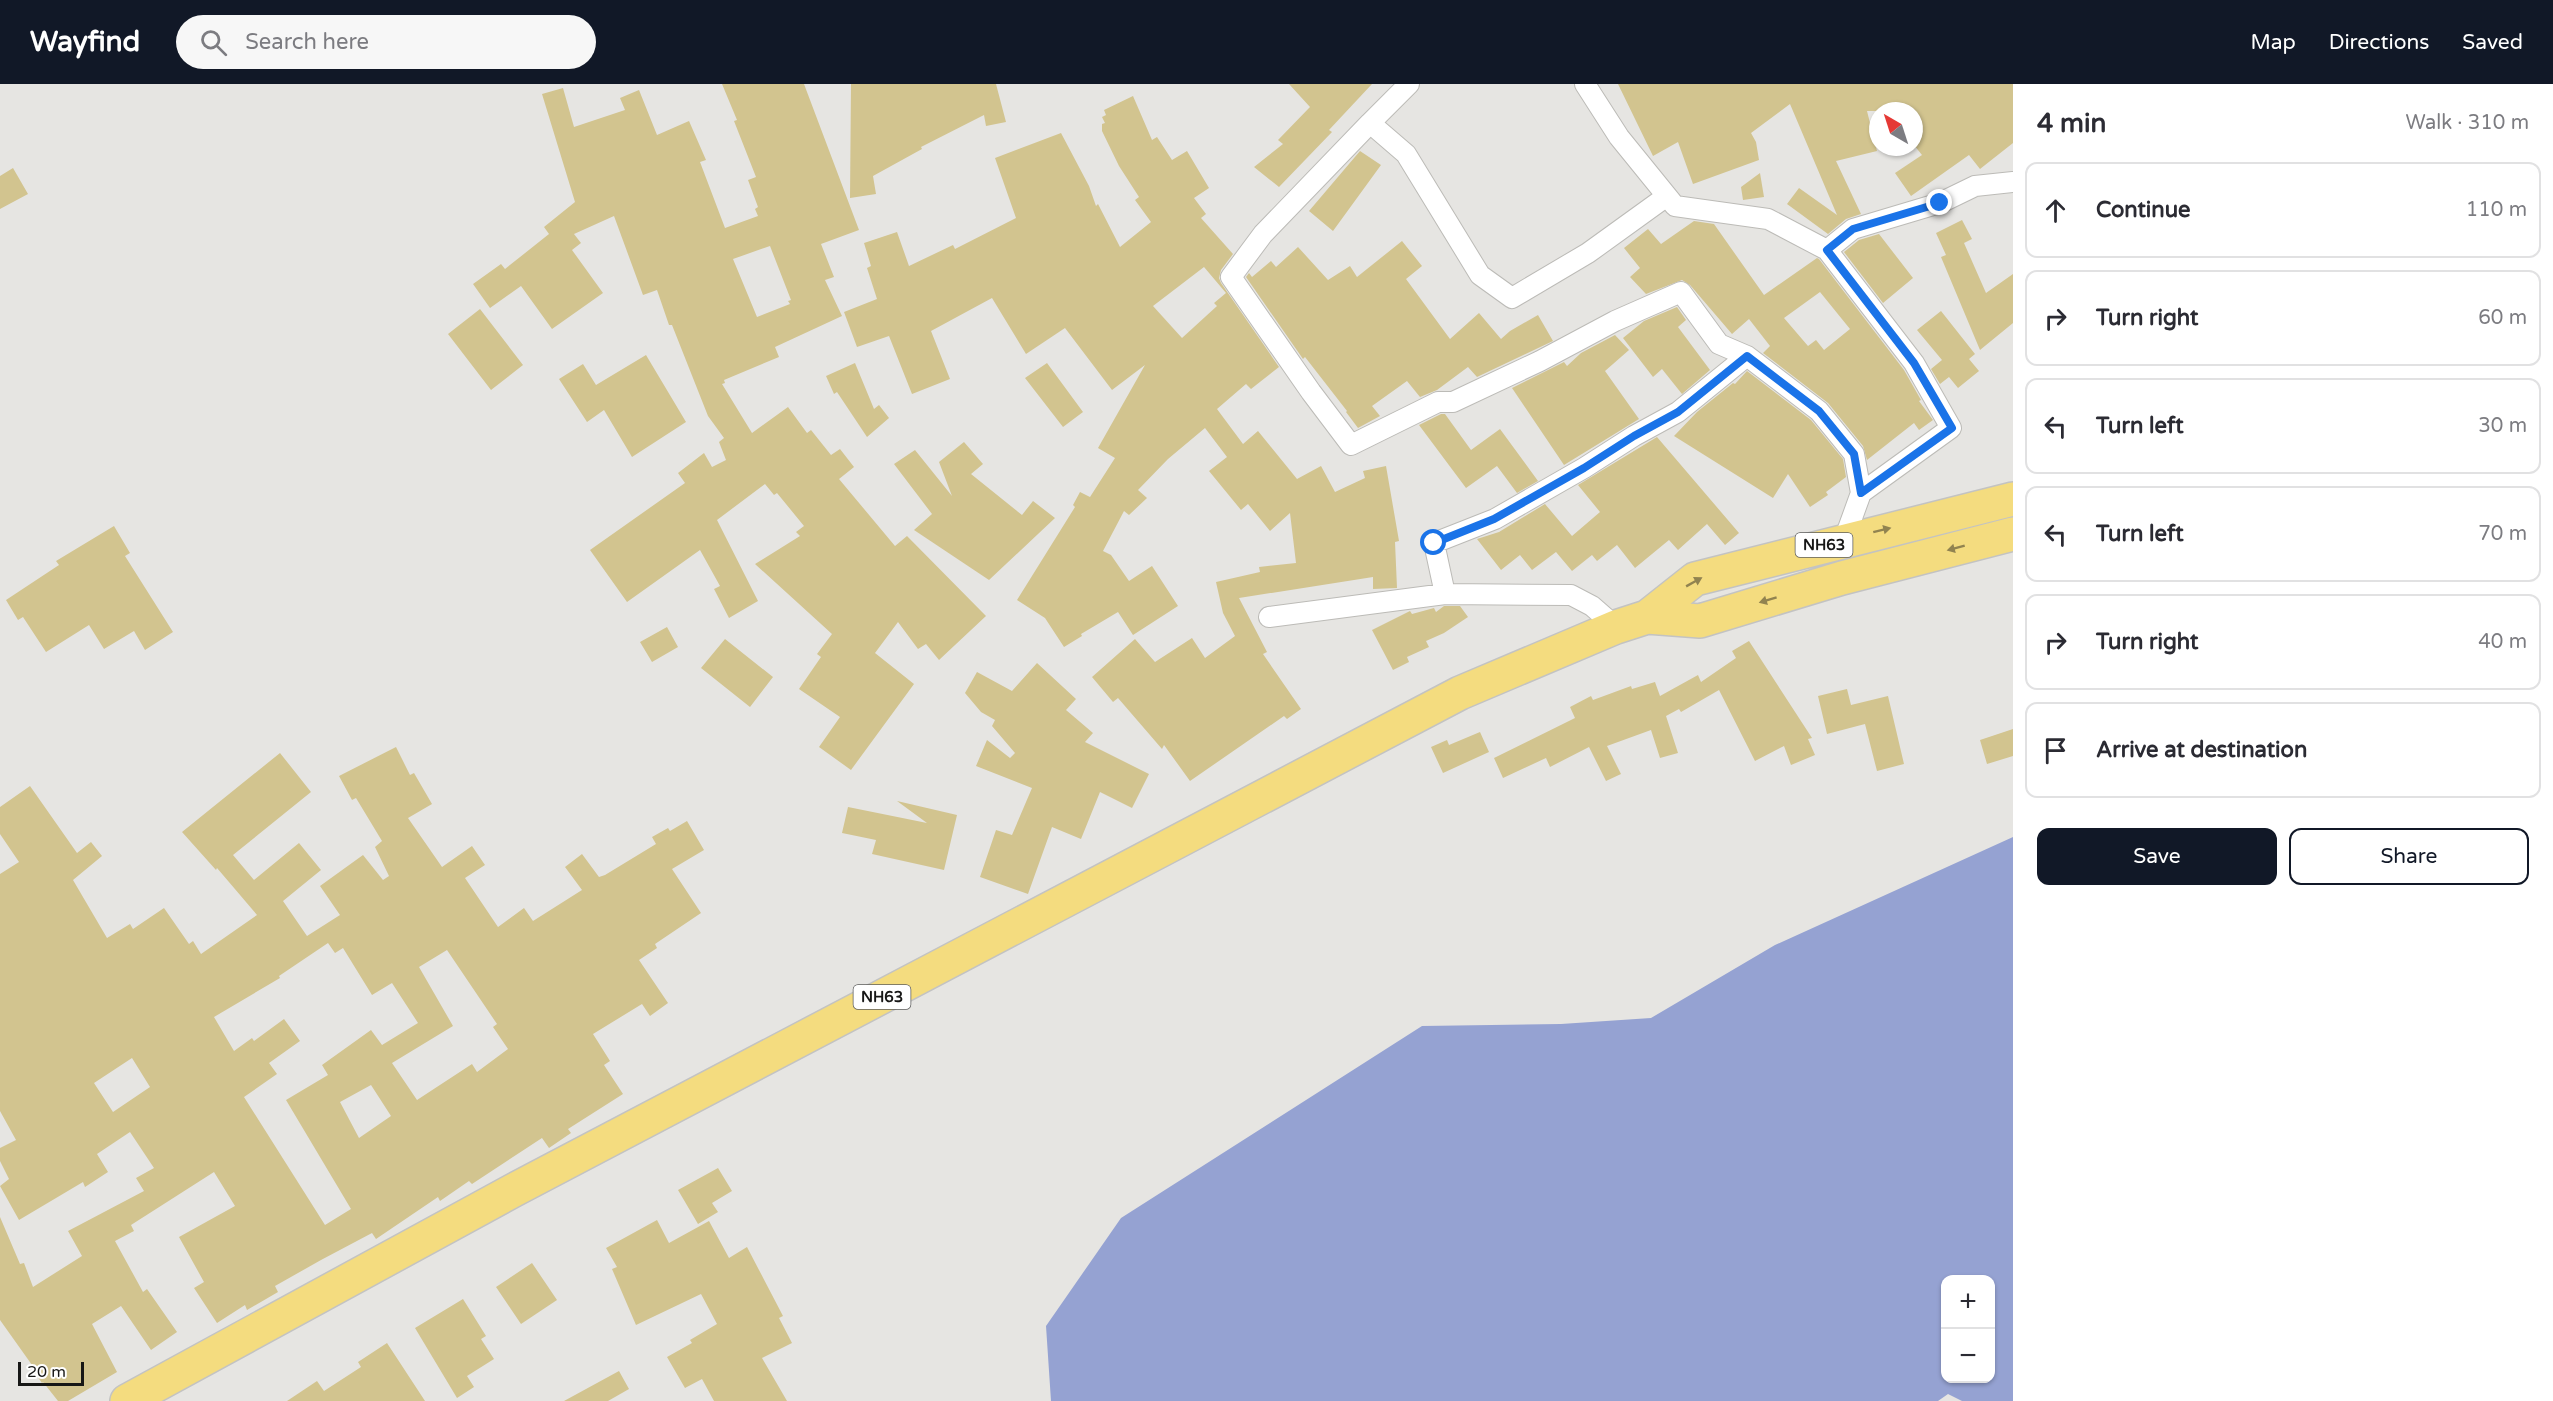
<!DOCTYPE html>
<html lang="en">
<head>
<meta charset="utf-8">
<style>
	:root { --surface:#fff; --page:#f7f7f7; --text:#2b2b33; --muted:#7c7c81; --line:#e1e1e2; --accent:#111827 }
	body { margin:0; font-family:"Varela Round",sans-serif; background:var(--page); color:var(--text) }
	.controls { position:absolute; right:18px; bottom:18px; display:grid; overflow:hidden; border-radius:12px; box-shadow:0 2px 4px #0004 }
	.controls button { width:54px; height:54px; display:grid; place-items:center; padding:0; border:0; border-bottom:2px solid var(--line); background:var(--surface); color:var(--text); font:30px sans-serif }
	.compass { position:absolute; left:1869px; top:18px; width:54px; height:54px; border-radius:50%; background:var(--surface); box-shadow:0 2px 4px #0004; rotate:321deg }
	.scale { position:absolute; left:18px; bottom:15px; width:66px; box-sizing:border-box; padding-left:6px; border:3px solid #171716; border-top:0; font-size:16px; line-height:21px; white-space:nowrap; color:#171716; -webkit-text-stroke:4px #fff; paint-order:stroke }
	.stop { position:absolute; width:18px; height:18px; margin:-14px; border:4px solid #1a73e8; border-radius:50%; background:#fff }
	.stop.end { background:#1a73e8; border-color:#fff; box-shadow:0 2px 6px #0008 }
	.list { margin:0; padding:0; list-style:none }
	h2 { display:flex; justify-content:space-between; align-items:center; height:78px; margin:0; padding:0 24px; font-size:26px }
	h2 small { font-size:20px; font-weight:400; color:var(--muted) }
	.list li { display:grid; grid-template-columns:39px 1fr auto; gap:18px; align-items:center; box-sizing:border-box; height:96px; margin:0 12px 12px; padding:0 12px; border:2px solid var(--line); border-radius:12px }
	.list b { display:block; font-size:22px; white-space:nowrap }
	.list em { font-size:20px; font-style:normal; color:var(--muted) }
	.actions { display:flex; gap:12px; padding:18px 24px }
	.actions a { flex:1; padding:14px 0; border:2px solid var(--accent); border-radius:12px; text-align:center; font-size:21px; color:var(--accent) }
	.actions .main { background:var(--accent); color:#fff }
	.icon { flex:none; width:33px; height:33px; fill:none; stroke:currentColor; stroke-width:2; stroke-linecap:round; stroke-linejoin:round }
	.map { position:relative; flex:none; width:2013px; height:1317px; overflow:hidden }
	header { display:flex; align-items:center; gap:36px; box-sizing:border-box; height:84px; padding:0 30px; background:var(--accent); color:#fff }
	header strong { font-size:28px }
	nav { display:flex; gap:33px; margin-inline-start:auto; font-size:21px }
	.search { width:420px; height:54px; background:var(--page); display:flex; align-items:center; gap:15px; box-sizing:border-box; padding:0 21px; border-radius:33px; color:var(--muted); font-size:22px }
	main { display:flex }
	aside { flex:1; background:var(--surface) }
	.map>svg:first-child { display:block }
	.water { fill:#95a2d2; fill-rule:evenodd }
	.building { fill:#d2c48f; fill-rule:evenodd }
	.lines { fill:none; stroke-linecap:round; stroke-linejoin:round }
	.minor-casing { stroke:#bcbbb7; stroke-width:22 }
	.trunk-casing { stroke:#c3c3c2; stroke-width:36 }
	.minor { stroke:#fff; stroke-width:20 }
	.trunk { stroke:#f4dc7f; stroke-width:33 }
	.oneway { fill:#918350 }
	.route { stroke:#1a73e8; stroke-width:8 }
	.labels { text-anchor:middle; stroke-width:4.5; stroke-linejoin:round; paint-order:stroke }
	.shield { fill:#fff; stroke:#5d5d5c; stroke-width:1.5 }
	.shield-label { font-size:15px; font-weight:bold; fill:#171716 }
</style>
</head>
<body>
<header>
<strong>Wayfind</strong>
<div class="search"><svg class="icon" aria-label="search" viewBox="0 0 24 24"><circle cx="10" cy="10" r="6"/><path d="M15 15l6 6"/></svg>Search here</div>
<nav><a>Map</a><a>Directions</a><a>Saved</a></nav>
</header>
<main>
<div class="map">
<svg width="2013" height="1317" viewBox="0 0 2013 1317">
	<rect width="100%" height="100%" fill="#e6e5e2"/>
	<path class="water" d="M2013,753V1317H1962L1948,1310L1938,1317H1051L1046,1242L1121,1134L1422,942L1561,940L1651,934L1775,861ZM1946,1196H1990V1294H1946Z"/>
	<path class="building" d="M722,0H804L859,146L821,160L834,193L825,196L842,232L775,263L779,273L724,296L725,299L722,300L752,349L788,323L807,349L811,346L831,371L840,365L854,383L839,395L895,462L907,452L986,532L939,576L926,560L918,565L898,538L875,569L914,600L851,686L819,663L840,633L799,605L821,573L817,570L832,550L755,480L800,452L796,448L804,442L777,409L774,411L765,400L717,436L758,517L729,534L714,505L720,502L700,466L627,518L590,466L685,399L678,389L704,369L712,383L726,376L719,358L724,354L708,332L672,241H669L657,206L643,211L614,132L574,150L581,159L572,166L603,209L552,245L521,202L490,224L473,200L501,180L505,185L549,150L544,143L575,118L542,10L563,4L574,43L625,26L620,14L639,6L657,51L689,37L706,76L700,78L725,144L758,132L755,125L758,123L748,96L756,93L734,37L737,36ZM770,162L791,216L788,217L790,220L757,233L733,175Z
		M851,0H996L1006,38L986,42L984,31L921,63L922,65L873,92L876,110L850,114Z
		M1289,0H1372L1329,46L1332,48L1279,103L1254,83L1283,60L1278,56L1310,23Z
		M1618,0H2013V59L1980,85L1969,71L1911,112L1895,89L1922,71L1914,61V27H1867L1877,67L1836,77L1861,130L1846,135L1828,150L1787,120L1799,104L1837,131L1790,20L1751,49L1756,58L1759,76L1693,100L1678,58L1653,72Z
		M1133,12L1152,56L1157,53L1172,76L1187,67L1209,104L1194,114L1206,130L1201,134L1233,170L1221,186L1219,194L1221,199L1279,283L1251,305L1246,300L1217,325L1243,360L1258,347L1297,395L1321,382L1335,408L1365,394L1363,387L1386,382L1399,457L1395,458L1397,504L1373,505V493L1239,514L1267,568L1263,570L1301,625L1287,635L1284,632L1190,697L1164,661L1162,665L1118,614L1113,618L1092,593L1135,555L1155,578L1192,554L1205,574L1235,552L1223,529L1216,498L1260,488L1259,483L1296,479L1290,429L1270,447L1248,420L1241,426L1209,387L1227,373L1205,344L1168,375L1138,406L1147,414L1129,431L1124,427L1103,467L1111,471L1129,497L1152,482L1178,522L1133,551L1118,528L1081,550L1082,552L1064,563L1045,534L1017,516L1075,423L1073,421L1080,408L1090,413L1115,374L1098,364L1145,281L1112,306L1065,244L1026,270L992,214L931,247L950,295L912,310L889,252L857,263L844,228L877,215L867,184L871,182L864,159L897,148L909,182L953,161L955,165L1016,134L995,74L1061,49L1089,102L1096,122L1098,120L1120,163L1151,138L1135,116L1139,113L1119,82L1102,47V40L1105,39L1102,33L1106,31L1104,26ZM1204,183L1226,209L1214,219L1217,222L1182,254L1153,222Z
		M1360,67L1381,81L1333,147L1309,127Z
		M13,84L28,110L0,125V92Z
		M1760,89L1764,113L1743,116L1741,103Z
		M1962,136L1972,155L1964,159L1986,209L2013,190V239L1980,266L1941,173L1946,171L1936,149Z
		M1694,137L1714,140L1764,211L1817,174L1819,175L1904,286L1921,316L1919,317L1933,336L1919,346L1914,339L1867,376L1863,362L1828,319L1763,269L1770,262L1749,235L1732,250L1690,201L1682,196L1646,210L1630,193L1640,184L1624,164L1648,145L1661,160ZM1820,208L1850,245L1824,266L1816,256L1808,262L1784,234Z
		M1879,150L1913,194L1883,219L1844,168L1859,156Z
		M1402,157L1422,182L1406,195L1450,255L1479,229L1501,255L1510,247L1538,231L1553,257L1477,293L1468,283L1437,306L1420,313L1407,297L1372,322L1380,332L1358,344L1346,328L1347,327L1305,273L1303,275L1246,193L1249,189L1252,193L1271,177L1276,183L1298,163L1328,196L1350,182L1357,193Z
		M1677,223L1686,236L1678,243L1710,286L1682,310L1662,285L1653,293L1623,254L1644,237Z
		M480,225L523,281L491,306L448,250Z
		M1941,227L1975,270L1969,275L1979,287L1958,304L1949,293L1940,300L1931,285L1942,276L1917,246Z
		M1615,251L1629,266L1605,287L1639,335L1564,381L1512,304L1564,278L1567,282L1581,269Z
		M646,271L686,338L632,373L604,326L587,338L559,295L583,280L596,301Z
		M855,279L874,325L879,321L889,334L867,353L837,308L834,310L826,292Z
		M1047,279L1083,328L1063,343L1025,294Z
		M1747,287L1811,336L1843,375L1846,393L1826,408L1828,411L1810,423L1788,390L1773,414L1674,352L1697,328L1733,299L1735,300Z
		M1441,330H1445L1471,366L1500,345L1538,397L1517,409L1497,382L1466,404L1419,341Z
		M1657,353L1739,449L1725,461L1707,440L1678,466L1669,456L1635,484L1617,461L1597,477L1592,471L1572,487L1556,468L1532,486L1520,471L1501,486L1477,455L1499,448L1545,420L1572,452L1600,428L1578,401Z
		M964,358L983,380L971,390L1022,431L1033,417L1055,434L989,496L914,446L932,430L894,380L915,366L952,412L939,378Z
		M114,442L130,469L125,472L173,548L145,566L134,547L104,565L89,541L46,568L23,533L18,536L6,516L59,481L56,477Z
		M1444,522H1460L1468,533L1444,549L1426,557L1429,563L1407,573L1409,578L1393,586L1372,546L1410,527L1412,530L1434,524L1436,528Z
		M667,543L678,563L652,578L640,558Z
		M725,555L773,593L750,623L701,584Z
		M1749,557L1812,654L1808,655L1815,671L1791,681L1784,662L1755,677L1719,606L1681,628L1679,625L1666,632L1678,669L1660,674L1651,646L1607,662L1621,690L1606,697L1589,663L1550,683L1546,674L1503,694L1494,674L1575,634L1570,623L1591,612L1593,616L1631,602L1632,605L1655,598L1660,612L1698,591L1701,598L1736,574L1732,567Z
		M1037,579L1076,615L1066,626L1093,649L1085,658L1149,690L1132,724L1100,708L1081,755L1052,743L1028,810L980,793L996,746L1012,751L1032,704L976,682L987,656L1010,674L1015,669L992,642L995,636L981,628L965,609L977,588L1012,607Z
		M1847,605L1851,621L1888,612L1904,680L1877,687L1865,640L1827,650L1818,612Z
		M2013,645V672L1987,680L1980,656Z
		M1480,648L1489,668L1443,689L1431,663L1447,656L1449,661Z
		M396,663L410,691L414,689L432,720L408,734L442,783L472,762L485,781L465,794L498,843L524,824L533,837L582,806L565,783L582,770L599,793L605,791L656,760L652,753L668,744L670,747L687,737L704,766L672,785L701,829L655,860L657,864L639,876L668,919L650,932L642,920L593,950L610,977L604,981L623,1010L568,1045L571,1049L549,1064L542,1054L472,1100L469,1097L440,1117L438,1113L376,1155L372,1149L321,1176L275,1202L278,1208L247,1226L245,1221L217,1239L194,1204L204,1198L179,1153L235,1122L214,1088L131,1141L134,1147L115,1157L143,1208L147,1205L177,1248L151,1266L121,1222L92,1240L117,1288L68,1317H58L43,1298L42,1299L30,1282L32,1281L0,1236V1133L20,1180L24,1179L33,1203L82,1172L68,1147L144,1107L136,1094L154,1084L130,1048L97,1070L108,1088L85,1103L83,1098L19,1136L0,1102L9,1095L0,1077V1064L16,1056L0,1027V790L19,778L0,750V723L30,702L77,769L91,758L102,772L73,796L107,854L130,840L133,845L164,824L189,860L193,857L201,870L257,831L217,784L216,786L182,748L280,669L311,708L233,771L254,796L299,759L321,786L283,817L307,852L340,831L320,802L363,771L383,796L389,792L375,763L382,757L356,714L352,716L339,692ZM328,859L335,869L343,864L372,911L392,899L418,939L382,961L371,946L322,981L328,991L286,1016L351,1125L325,1141L244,1013L277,990L269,979L300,957L284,935L254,957L252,954L234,967L214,933L280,894L279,892ZM447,866L497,940L493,943L508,965L477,988L472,980L417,1016L392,979L453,942L419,883ZM132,974L150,1003L113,1028L94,999ZM371,1001L391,1032L359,1054L340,1018Z
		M897,717L957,731L944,786L872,770L876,756L842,749L848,723L927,739Z
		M718,1084L732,1107L712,1119L718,1128L698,1140L678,1106Z
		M657,1136L669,1159L709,1137L729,1174L747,1163L783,1232L779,1234L792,1259L762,1274L787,1317H714L702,1295L685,1304L667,1273L692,1259L690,1256L717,1240L701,1210L636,1241L612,1185L617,1183L606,1164Z
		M532,1179L557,1216L521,1240L496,1203Z
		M463,1215L486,1252L481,1255L494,1275L467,1292L474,1303L457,1314L415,1244Z
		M387,1259L425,1317H287L317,1297L324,1307L361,1283L358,1278Z
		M619,1287L629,1305L608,1317H564Z"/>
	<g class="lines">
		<g class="minor-casing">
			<path id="minor" d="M1409,0L1370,39L1406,70L1480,191L1512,214L1588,169L1667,112
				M1585,0L1619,53L1675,122L1768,135L1827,166L1914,279L1951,344L1861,409L1844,456
				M1370,39L1263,150L1231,193L1311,308L1351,361L1438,318H1453L1540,277L1615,237L1681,208L1719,260L1747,272L1819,327L1854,370L1861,409
				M1827,166L1853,145L1940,119L1975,102L2013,98
				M1445,510L1434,459L1495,435L1584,384L1634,352L1678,328L1747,272
				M1269,533L1445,510L1571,511L1592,522L1616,543"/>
		</g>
		<g class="trunk-casing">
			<path id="trunk" d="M1647,533L1700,537L1842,494L2013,450
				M127,1317L514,1106L1460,609L1616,543L1647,533L1695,495L2013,415"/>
		</g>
		<use href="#minor" class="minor"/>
		<use href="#trunk" class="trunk"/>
	</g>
	<defs><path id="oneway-solid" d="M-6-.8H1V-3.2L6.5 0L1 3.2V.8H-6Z" transform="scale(1.5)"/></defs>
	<g class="oneway">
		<use href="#oneway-solid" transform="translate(1882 446) rotate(-14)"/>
		<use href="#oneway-solid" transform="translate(1956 464) rotate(165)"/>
		<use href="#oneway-solid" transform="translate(1694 498) rotate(-29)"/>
		<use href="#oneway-solid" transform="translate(1768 516) rotate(163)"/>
	</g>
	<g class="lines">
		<path class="route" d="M1434,459L1494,435L1584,384L1634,352L1678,328L1747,272L1819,327L1854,370L1861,409L1952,344L1914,279L1827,166L1853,145L1940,119"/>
	</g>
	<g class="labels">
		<g class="shield">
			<rect x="1795.5" y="449" width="57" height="24" rx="4.5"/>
			<rect x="853.5" y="901" width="57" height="24" rx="4.5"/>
		</g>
		<g class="shield-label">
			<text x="1824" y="466">NH63</text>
			<text x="882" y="918">NH63</text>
		</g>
	</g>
</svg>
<div class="controls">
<button>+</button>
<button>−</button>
</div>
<svg class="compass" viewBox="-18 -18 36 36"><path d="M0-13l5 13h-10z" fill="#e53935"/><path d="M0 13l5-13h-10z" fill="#7c7c81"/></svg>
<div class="scale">20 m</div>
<div class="stop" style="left:1434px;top:459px"></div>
<div class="stop end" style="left:1940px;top:119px"></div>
</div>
<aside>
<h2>4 min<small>Walk · 310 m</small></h2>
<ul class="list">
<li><svg class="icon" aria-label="ahead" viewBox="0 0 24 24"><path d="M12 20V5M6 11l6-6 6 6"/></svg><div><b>Continue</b></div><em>110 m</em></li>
<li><svg class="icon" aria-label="right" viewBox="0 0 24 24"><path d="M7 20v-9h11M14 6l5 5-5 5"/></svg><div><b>Turn right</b></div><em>60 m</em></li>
<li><svg class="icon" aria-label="left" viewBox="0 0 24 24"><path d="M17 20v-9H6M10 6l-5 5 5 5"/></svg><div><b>Turn left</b></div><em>30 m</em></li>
<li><svg class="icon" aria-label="left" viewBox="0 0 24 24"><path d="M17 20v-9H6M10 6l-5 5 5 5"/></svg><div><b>Turn left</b></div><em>70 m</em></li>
<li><svg class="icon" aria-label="right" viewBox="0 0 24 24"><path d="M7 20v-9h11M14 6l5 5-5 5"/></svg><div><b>Turn right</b></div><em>40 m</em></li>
<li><svg class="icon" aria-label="arrive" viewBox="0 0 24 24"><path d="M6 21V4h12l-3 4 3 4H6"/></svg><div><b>Arrive at destination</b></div></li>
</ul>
<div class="actions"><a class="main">Save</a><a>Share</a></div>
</aside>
</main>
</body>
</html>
